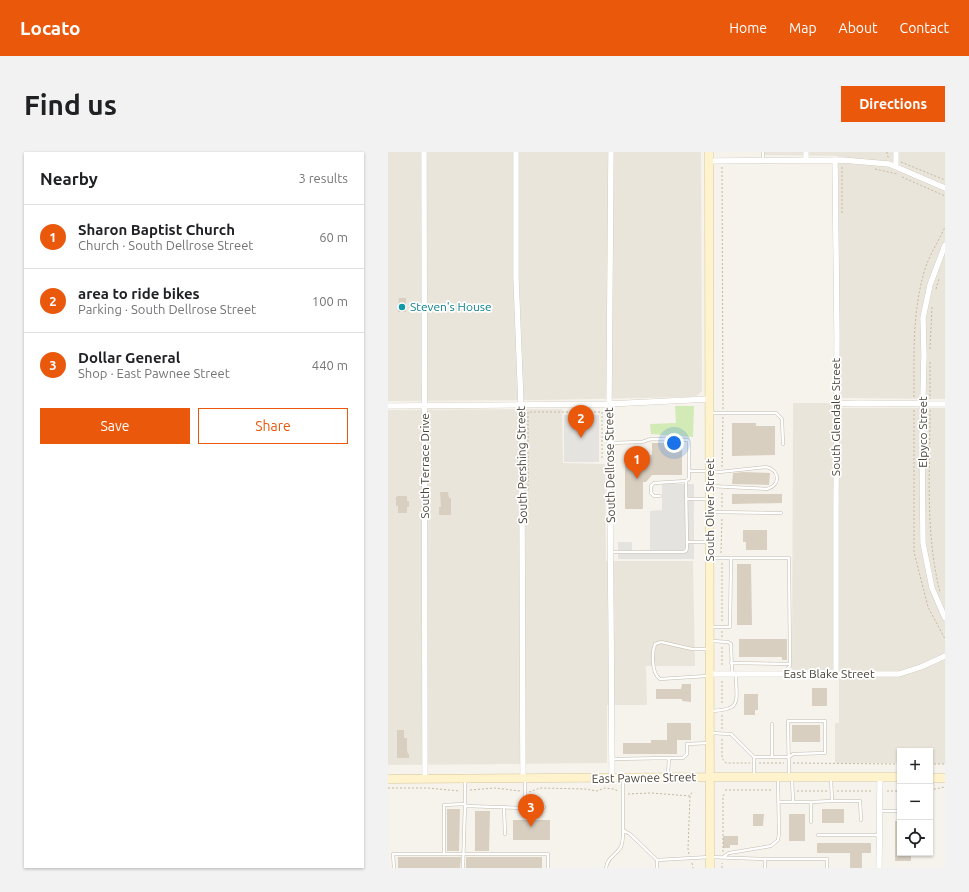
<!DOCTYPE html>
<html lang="en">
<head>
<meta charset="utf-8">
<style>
	:root { --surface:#fff; --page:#f2f2f2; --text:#202124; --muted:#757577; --line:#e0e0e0; --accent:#ea580c }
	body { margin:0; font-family:Ubuntu,sans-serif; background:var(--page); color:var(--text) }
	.controls { position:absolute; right:12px; bottom:12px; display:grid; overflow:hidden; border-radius:0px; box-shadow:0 1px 3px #0004 }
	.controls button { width:36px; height:36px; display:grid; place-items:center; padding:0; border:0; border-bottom:1px solid var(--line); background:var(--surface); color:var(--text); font:20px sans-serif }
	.you { position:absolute; left:286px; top:291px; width:14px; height:14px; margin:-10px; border:3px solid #fff; border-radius:50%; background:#1a73e8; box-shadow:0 0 0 6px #1a73e833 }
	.badge { display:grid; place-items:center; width:26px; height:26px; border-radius:50%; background:var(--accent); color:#fff; font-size:13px; font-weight:700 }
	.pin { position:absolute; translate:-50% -33px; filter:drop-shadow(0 1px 2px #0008) }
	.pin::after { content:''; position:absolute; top:21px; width:14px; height:12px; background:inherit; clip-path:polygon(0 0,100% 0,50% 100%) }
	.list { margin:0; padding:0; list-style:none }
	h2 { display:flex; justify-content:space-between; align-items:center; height:52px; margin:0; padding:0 16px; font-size:17px }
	h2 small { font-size:13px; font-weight:400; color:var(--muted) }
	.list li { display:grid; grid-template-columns:26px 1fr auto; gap:12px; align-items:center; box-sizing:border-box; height:64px; padding:0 16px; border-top:1px solid var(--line) }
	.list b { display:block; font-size:15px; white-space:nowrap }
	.list p { margin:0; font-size:13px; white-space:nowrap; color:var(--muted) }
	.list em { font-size:13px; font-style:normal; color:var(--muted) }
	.actions { display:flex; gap:8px; padding:12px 16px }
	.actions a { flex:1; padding:9px 0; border:1px solid var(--accent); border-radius:0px; text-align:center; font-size:14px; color:var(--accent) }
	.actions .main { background:var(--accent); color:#fff }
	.icon { flex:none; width:22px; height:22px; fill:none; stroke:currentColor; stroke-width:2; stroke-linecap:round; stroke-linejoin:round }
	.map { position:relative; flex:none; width:557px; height:716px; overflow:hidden; border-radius:0px }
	header { display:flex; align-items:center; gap:24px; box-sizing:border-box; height:56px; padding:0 20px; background:var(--accent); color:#fff }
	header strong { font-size:19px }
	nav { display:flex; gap:22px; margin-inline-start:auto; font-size:14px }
	.intro { display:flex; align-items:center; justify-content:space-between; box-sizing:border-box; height:96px; padding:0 24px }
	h1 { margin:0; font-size:28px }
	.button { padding:10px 18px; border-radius:0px; background:var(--accent); color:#fff; font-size:14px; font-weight:700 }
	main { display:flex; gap:24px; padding:0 24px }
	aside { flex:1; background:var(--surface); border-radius:0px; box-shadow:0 1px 3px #0004 }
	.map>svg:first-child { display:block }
	.residential { fill:#eae5da }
	.green { fill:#d2eab5 }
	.parking { fill:#e5e3e0 }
	.building { fill:#d8cfc1 }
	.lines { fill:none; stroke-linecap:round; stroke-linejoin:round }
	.service-casing { stroke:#c2bbae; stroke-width:3.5 }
	.minor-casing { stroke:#c2bbae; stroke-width:6 }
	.secondary-casing { stroke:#d6c79b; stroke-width:9 }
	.path { stroke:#c4b79f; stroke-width:1; stroke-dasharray:2 2; stroke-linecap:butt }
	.service { stroke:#fff; stroke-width:2.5 }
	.minor { stroke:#fff; stroke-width:5.5 }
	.secondary { stroke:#fff3cd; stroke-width:8 }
	.culture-dot { fill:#0f9aa8; stroke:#fff; stroke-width:1.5 }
	.labels { text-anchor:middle; stroke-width:3.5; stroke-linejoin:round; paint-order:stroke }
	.culture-label { font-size:12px; fill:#0d838f; stroke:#fff; text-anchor:start }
	.street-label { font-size:12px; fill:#4b4439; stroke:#fff }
</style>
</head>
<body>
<header>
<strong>Locato</strong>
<nav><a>Home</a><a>Map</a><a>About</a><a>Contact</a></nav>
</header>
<div class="intro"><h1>Find us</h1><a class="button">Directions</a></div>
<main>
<aside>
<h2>Nearby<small>3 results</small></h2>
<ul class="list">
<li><span class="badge">1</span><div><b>Sharon Baptist Church</b><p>Church · South Dellrose Street</p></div><em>60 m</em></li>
<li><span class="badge">2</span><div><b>area to ride bikes</b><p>Parking · South Dellrose Street</p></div><em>100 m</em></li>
<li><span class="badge">3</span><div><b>Dollar General</b><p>Shop · East Pawnee Street</p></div><em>440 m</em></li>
</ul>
<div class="actions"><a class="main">Save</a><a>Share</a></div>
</aside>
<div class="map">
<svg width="557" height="716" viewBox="0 0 557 716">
	<rect width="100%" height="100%" fill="#f6f3ec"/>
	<path class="residential" d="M0,0H313L314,239L310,243L304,245L154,248L0,249Z
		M377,0H557V247L454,246L451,245L450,4L377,3Z
		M405,251H442L453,256H557V612H542V599H512V611H447V571H451V518H404Z
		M174,257L175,311L217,312L218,409H305L307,514H258L259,553H219V611L0,613V258Z"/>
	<path class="green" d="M287,254H306L305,285L263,282L262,272L288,271Z"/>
	<path class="parking" d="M176,263H211V310H176Z
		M274,332H306V407H230V390H244V399L262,398V359L274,358Z"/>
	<path class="building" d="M11,146H18V160H10Z
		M344,271H368V274H387V303L344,304Z
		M264,291H294V323H264L258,330H255V357H237V309H240V303H264Z
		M356,320L382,321L381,333L344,332L345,321Z
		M52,340H60L61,346H63V363H51V355H53Z
		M344,342H394V351L344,352Z
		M10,344H19V349H21V355H19V361H10V354H8V345Z
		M355,378H379V398H358V390H355Z
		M349,412H363L364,473H349Z
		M351,487H399V508H394V505H351Z
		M294,532H303V550L294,549V547H268V537H293Z
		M424,536H439V554H424Z
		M356,542H370V558H367V563H356Z
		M279,571H303V588H289V602H235V591H263V588H279Z
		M404,573H432V590H404Z
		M9,578H16V586H19V598L20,602H21V606H9Z
		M59,657H72L71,699H59Z
		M434,657H456V671H434Z
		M87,659H102L101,699H87Z
		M365,662H376L375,674H365Z
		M401,662H417V689H401Z
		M125,668H162V688H125Z
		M507,669H512V701H523V709H507Z
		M335,684H350V693H342V696H335Z
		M429,691H483V701H474V716H462V701H429Z
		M10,705H73L72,716H10Z
		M78,705H154V716H78Z"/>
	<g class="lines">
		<g class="service-casing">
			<path id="service" d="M375,0V8
				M322,261H388L394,267L395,292
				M222,291L254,290L263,287L300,288L301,290V327L298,329L266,331L263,334V341L266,344H272
				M302,319H319
				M322,334L379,337C393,333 392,318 378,315L322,321
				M298,347H319
				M322,360L393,361
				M299,390H320
				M223,400H295L298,399L299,396L298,329
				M322,406H401L402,514L399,517V521
				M324,475H342L343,406
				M324,489L340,490L343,492L344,521
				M343,511L402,512
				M319,524L272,527C263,521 264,500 267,492L273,490L304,497H320
				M322,559C355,558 348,550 348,522
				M384,572V605
				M323,581L343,582L366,605H401L405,602L437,601V569H400L401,623
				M366,605V623
				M224,607L281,606
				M280,623L281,606H295L299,602V592L321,591
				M235,626V678L242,682L269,708L322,705L377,707V716
				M77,628V652L78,654L135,656L137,654V628
				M444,649H472L473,668
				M390,650H405L404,626
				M405,650H423
				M116,655L117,682
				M136,656L156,655
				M492,659H512
				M423,670V650L444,649L443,626
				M430,683H491
				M56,701V653L77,652L75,716
				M335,705L341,701L383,694L390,688L391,682L390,627
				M377,707H439V716
				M6,716L5,702H160V716
				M218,716C219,706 228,703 233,695C235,690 235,684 235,679
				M269,716V708"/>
		</g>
		<g class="minor-casing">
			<path id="minor" d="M36,0L37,627
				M128,0V126L133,253L134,354L135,627
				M223,0L221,252L223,465L224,626
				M418,8V0
				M447,8L449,184L448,353V522
				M321,9L454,8L501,12L557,36
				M508,15V0
				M557,93L542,133L535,166L536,203L534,282L535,391L544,436L557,466
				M449,252L470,251L557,252
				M0,254L221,252L321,247
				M322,522H511L533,515L557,504
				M491,716L492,625"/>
		</g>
		<g class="secondary-casing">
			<path id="secondary" d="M321,0L322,716
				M542,626H557
				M0,627L322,625H512"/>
		</g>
		<path class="path" d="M499,0V4L501,5
			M513,10L557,28
			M334,15L335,257
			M487,17L509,22
			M514,25L557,44
			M454,61V14
			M548,137L551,127
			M542,197L544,154
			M542,210V247
			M526,245C526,201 524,157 538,114C543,101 551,88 557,75
			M526,258V400L540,455L557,487
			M542,258C542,319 537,381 552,440
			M334,315L335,265
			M140,338V260H214V307
			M334,355V339
			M333,401L334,365
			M334,411V471
			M334,479V485
			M334,495V515
			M334,529V553
			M334,563V577
			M334,587V606L338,611H362
			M371,611H396
			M405,611L512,612
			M542,612H557
			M0,636H39L72,639
			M82,638L107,636L132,639
			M337,638H385
			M542,638L557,635
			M409,639H439
			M449,639H485
			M499,639H512
			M141,640L152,636L197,637L209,639L217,636L225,637L230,639
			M240,642L263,641L302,644
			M335,700V644L337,641
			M301,702L300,697L302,644L304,640
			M304,711L305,716
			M334,716V711"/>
		<use href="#service" class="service"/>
		<use href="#minor" class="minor"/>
		<use href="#secondary" class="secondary"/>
	</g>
	<circle class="culture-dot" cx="14" cy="155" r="4"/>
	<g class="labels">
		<g class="culture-label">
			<text x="22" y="159">Steven's House</text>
		</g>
		<g class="street-label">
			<text transform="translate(448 265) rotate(-90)" y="4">South Glendale Street</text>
			<text transform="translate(535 280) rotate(-90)" y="4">Elpyco Street</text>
			<text transform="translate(134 313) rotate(-91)" y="4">South Pershing Street</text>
			<text transform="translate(222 313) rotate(-91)" y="4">South Dellrose Street</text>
			<text transform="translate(37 314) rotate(-90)" y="4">South Terrace Drive</text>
			<text transform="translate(322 358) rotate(-90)" y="4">South Oliver Street</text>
			<text x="441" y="526">East Blake Street</text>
			<text transform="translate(256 626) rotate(-1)" y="4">East Pawnee Street</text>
		</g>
	</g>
</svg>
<div class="controls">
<button>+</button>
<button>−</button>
<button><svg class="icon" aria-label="locate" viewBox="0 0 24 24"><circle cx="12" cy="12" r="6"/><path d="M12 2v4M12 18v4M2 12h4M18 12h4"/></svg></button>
</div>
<div class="you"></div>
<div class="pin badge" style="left:249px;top:327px">1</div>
<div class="pin badge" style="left:193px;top:286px">2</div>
<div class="pin badge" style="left:143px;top:675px">3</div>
</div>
</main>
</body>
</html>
